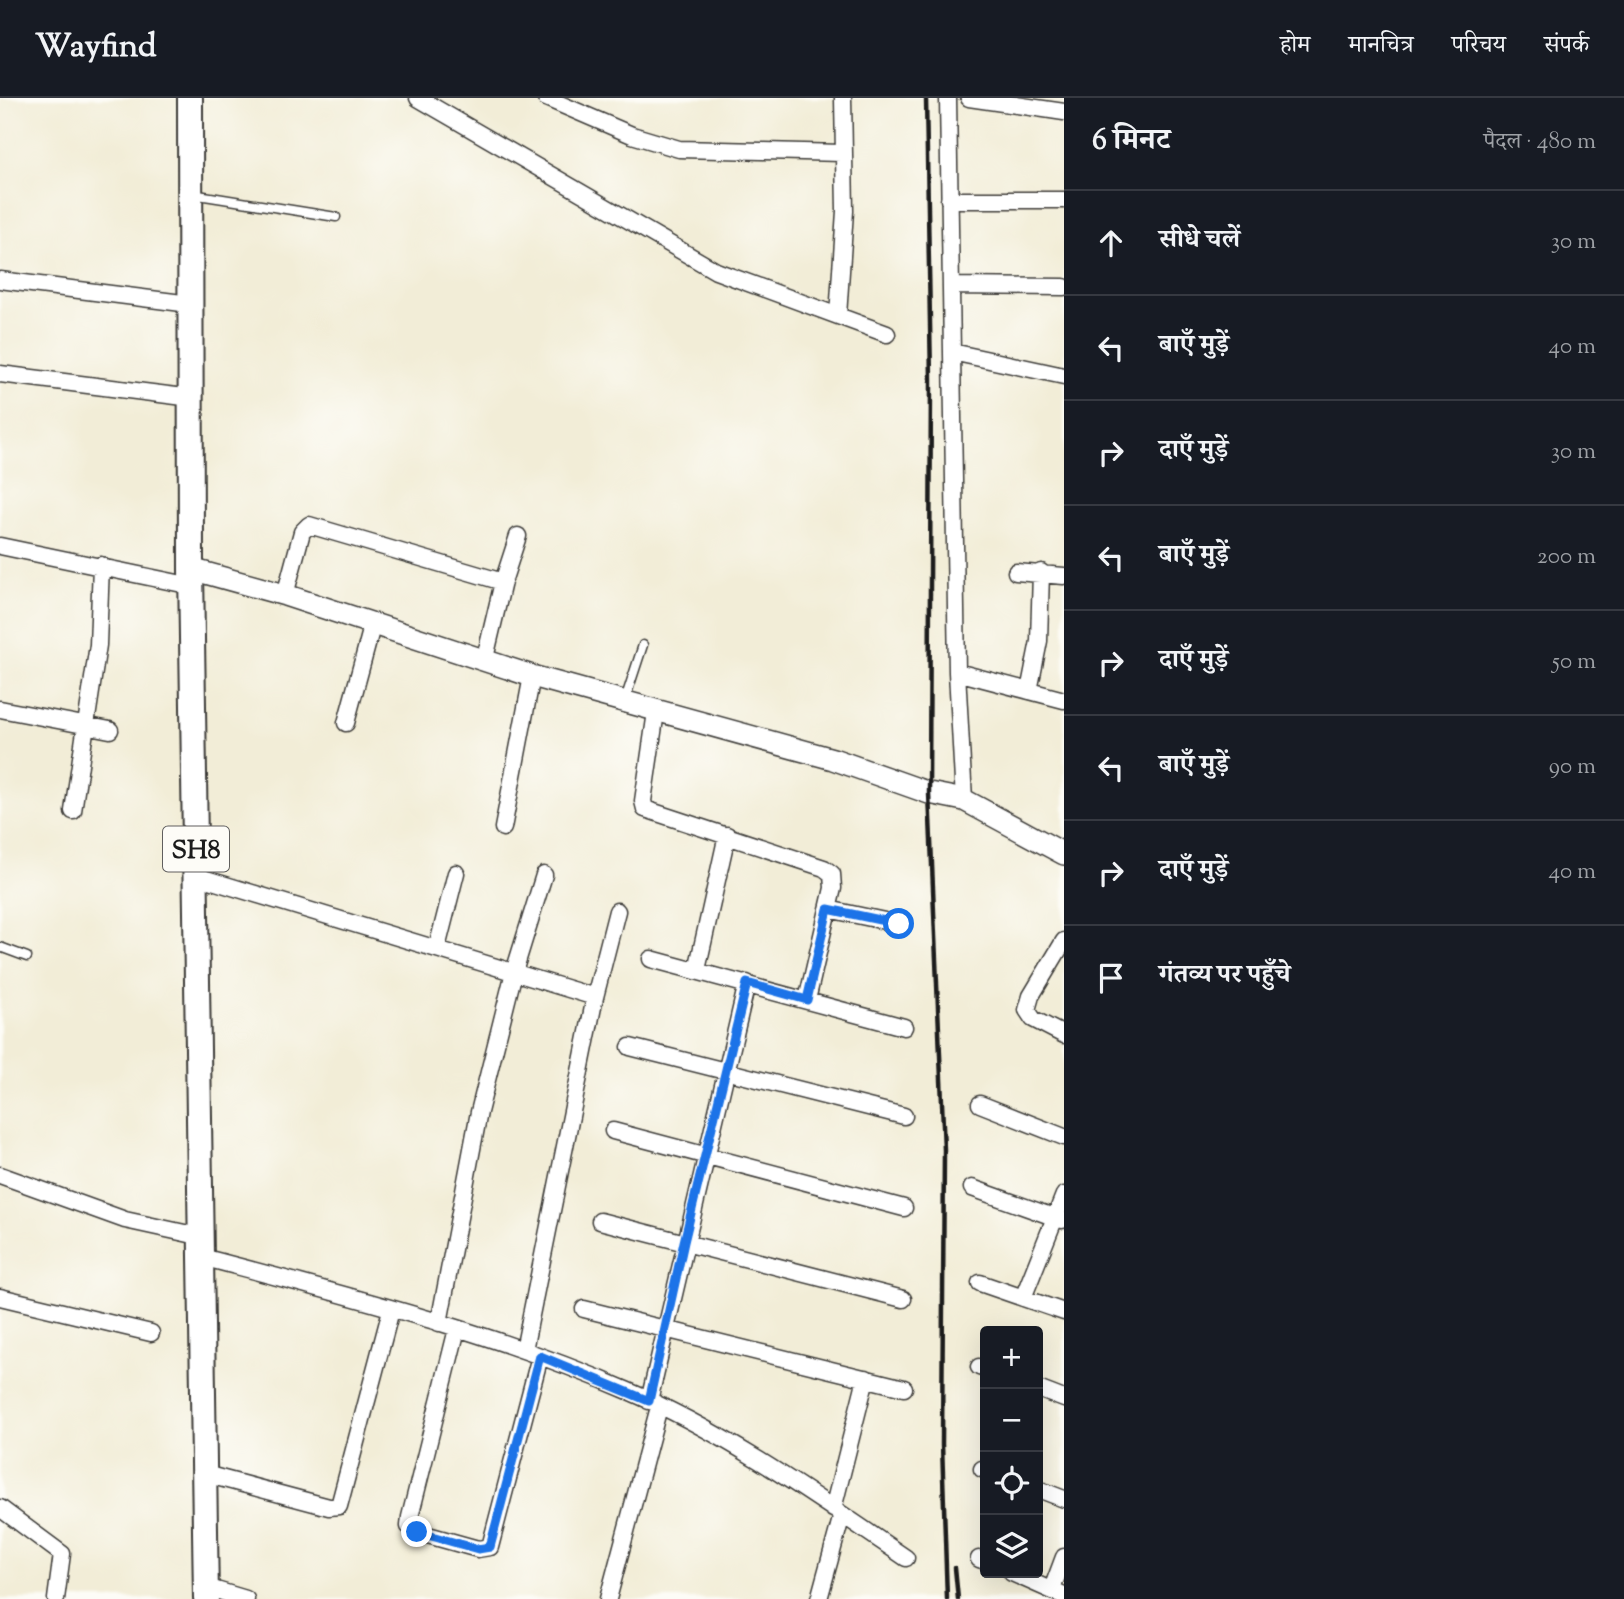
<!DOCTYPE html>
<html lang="hi">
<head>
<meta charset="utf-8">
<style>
	:root { --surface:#171b24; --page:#242831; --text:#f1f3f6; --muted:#9ea1a6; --line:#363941 }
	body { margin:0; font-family:"Sorts Mill Goudy","Noto Serif Devanagari",serif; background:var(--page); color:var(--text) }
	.controls { position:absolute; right:21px; bottom:21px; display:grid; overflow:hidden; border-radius:7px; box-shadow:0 7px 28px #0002 }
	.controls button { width:63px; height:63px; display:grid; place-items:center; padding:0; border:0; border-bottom:2px solid var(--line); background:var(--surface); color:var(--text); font:35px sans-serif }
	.stop { position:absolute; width:21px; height:21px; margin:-16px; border:5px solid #1a73e8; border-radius:50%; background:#fff }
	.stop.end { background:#1a73e8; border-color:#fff; box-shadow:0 2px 7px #0008 }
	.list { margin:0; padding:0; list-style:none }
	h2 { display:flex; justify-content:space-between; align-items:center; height:91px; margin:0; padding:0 28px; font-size:30px }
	h2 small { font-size:23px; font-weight:400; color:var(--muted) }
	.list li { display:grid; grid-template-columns:46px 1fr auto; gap:21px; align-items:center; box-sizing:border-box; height:105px; padding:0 28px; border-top:2px solid var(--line) }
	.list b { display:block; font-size:26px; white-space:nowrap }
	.list em { font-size:23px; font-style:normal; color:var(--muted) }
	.icon { flex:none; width:38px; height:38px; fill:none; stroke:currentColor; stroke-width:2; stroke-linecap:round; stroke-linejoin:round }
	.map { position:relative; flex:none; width:1064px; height:1501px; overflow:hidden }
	header { display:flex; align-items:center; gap:42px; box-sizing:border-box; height:98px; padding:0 35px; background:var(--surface); border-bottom:2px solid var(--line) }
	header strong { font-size:33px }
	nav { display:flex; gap:38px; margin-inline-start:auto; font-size:24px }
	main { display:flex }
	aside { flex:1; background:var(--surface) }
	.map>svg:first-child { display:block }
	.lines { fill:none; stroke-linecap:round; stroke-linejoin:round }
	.lane-casing { stroke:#3c3b38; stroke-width:11 }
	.street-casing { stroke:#3c3b38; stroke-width:19 }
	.secondary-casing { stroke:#3c3b38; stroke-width:24 }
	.primary-casing { stroke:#3c3b38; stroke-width:28 }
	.lane { stroke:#fff; stroke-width:8 }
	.street { stroke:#fff; stroke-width:16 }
	.secondary { stroke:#fff; stroke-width:21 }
	.primary { stroke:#fff; stroke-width:24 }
	.rail { stroke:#1c1c1c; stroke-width:4.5 }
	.route { stroke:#1a73e8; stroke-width:9 }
	.labels { text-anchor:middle; stroke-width:5; stroke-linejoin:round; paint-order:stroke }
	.shield { fill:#fdfcf7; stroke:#605f5e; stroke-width:2 }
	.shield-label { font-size:26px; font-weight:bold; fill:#1c1c1c }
</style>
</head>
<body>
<header>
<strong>Wayfind</strong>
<nav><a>होम</a><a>मानचित्र</a><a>परिचय</a><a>संपर्क</a></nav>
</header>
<main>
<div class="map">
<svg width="1064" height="1501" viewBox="0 0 1064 1501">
	<rect width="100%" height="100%" fill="#fdfcf7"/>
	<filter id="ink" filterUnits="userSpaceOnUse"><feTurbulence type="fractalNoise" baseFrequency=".0143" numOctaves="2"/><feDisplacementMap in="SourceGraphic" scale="14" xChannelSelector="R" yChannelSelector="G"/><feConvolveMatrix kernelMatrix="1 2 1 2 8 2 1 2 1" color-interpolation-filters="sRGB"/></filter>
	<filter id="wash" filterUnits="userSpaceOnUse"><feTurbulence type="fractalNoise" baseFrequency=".00686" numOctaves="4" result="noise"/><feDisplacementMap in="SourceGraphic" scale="28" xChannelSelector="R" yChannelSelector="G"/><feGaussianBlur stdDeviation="1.57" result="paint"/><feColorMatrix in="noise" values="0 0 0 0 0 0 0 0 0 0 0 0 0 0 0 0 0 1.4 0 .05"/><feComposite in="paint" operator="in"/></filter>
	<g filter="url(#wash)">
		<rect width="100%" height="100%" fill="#f2edd7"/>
	</g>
	<g filter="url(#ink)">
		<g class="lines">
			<g class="lane-casing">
				<path id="lane" d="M192,96L336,119
					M625,602L643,547
					M0,849L27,859"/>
			</g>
			<g class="street-casing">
				<path id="street" d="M418,0L716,173L887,236
					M546,0L632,37L679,51L842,55
					M948,0L957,574L964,702
					M969,0L1064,14
					M949,102H1064
					M0,182L190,206
					M951,188L1064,189
					M838,218L845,113L843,0
					M952,254L1064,278
					M0,276L192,300
					M0,448L192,488
					M1016,474L1064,478
					M285,497L302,434L309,427L503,484
					M485,560L503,484L518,438
					M957,574L1064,602
					M1029,593L1039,543L1041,474
					M0,611L110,632
					M656,614L643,703L645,711L824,770L832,776L833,790L807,902
					M346,625L373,525
					M73,713L98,547L101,467
					M503,730L532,578
					M196,778L595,899
					M828,811L899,826
					M1064,843L1031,898L1027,912L1033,921L1064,937
					M437,850L456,775
					M651,861L904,929
					M697,872L727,737
					M630,949L904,1018
					M980,1006L1064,1039
					M613,1033L904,1110
					M0,1077L125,1122L203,1139
					M972,1090L1062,1122
					M600,1123L903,1201
					M202,1159C345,1197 490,1233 626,1292C725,1334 818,1400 906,1460
					M980,1185L1064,1214
					M0,1199L151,1235
					M1023,1200L1064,1097
					M584,1211L904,1290
					M439,1225L479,1014L514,874L544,777
					M457,1231L410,1419L409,1428L417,1434L478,1451L490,1449L540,1258
					M524,1252L595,899L617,813
					M979,1269L985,1271
					M1038,1291L1064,1301
					M649,1303L747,885
					M982,1371L985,1372
					M205,1376L329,1409L339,1408L391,1212
					M1038,1391L1064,1401
					M0,1410L62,1456L56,1501
					M833,1411L866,1280
					M979,1461L985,1463
					M1012,1475L1064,1498
					M206,1489L246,1501
					M1052,1491L1064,1459
					M608,1501L659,1309
					M819,1501L842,1417"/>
			</g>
			<g class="secondary-casing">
				<path id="secondary" d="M191,471L285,497L532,578L833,661L929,695L964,702L1064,756"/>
			</g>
			<g class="primary-casing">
				<path id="primary" d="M190,0L191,471L206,1501"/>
			</g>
			<use href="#lane" class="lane"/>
			<use href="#street" class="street"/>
			<use href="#secondary" class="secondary"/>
			<use href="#primary" class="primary"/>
			<path class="rail" d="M926,0L931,281L929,695L944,1052L942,1346L947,1501
				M955,1470L958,1501"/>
		</g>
	</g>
	<g class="lines" filter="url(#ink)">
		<path class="route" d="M417,1434L478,1451L490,1449L540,1258L649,1303L684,1144L747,885L807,902L828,811L899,826"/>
	</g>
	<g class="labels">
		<rect class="shield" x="163" y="728.5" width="66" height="45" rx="5"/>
		<g class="shield-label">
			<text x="196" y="760">SH8</text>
		</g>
	</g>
</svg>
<div class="controls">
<button>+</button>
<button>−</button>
<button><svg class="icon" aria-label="locate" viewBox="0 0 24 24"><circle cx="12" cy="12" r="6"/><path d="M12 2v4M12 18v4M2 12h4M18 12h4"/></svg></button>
<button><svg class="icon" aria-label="layers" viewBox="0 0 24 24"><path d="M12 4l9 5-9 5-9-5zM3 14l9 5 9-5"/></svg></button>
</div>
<div class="stop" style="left:899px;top:826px"></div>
<div class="stop end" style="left:417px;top:1434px"></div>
</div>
<aside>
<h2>6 मिनट<small>पैदल · 480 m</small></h2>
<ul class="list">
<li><svg class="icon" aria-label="ahead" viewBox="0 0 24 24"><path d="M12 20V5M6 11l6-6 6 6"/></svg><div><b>सीधे चलें</b></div><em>30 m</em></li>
<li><svg class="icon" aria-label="left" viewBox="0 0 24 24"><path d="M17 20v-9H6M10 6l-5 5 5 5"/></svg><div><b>बाएँ मुड़ें</b></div><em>40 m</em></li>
<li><svg class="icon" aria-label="right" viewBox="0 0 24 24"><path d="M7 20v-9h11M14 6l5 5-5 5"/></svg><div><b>दाएँ मुड़ें</b></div><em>30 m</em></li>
<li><svg class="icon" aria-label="left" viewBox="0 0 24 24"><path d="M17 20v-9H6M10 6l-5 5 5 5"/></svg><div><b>बाएँ मुड़ें</b></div><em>200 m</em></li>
<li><svg class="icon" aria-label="right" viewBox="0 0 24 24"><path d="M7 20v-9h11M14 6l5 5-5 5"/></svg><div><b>दाएँ मुड़ें</b></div><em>50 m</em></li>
<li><svg class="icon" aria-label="left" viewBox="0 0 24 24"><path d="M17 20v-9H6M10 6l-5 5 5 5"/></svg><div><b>बाएँ मुड़ें</b></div><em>90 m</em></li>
<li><svg class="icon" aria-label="right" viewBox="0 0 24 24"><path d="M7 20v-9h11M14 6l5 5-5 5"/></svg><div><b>दाएँ मुड़ें</b></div><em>40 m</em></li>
<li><svg class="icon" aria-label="arrive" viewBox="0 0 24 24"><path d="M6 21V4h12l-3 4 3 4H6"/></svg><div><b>गंतव्य पर पहुँचे</b></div></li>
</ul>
</aside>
</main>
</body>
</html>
